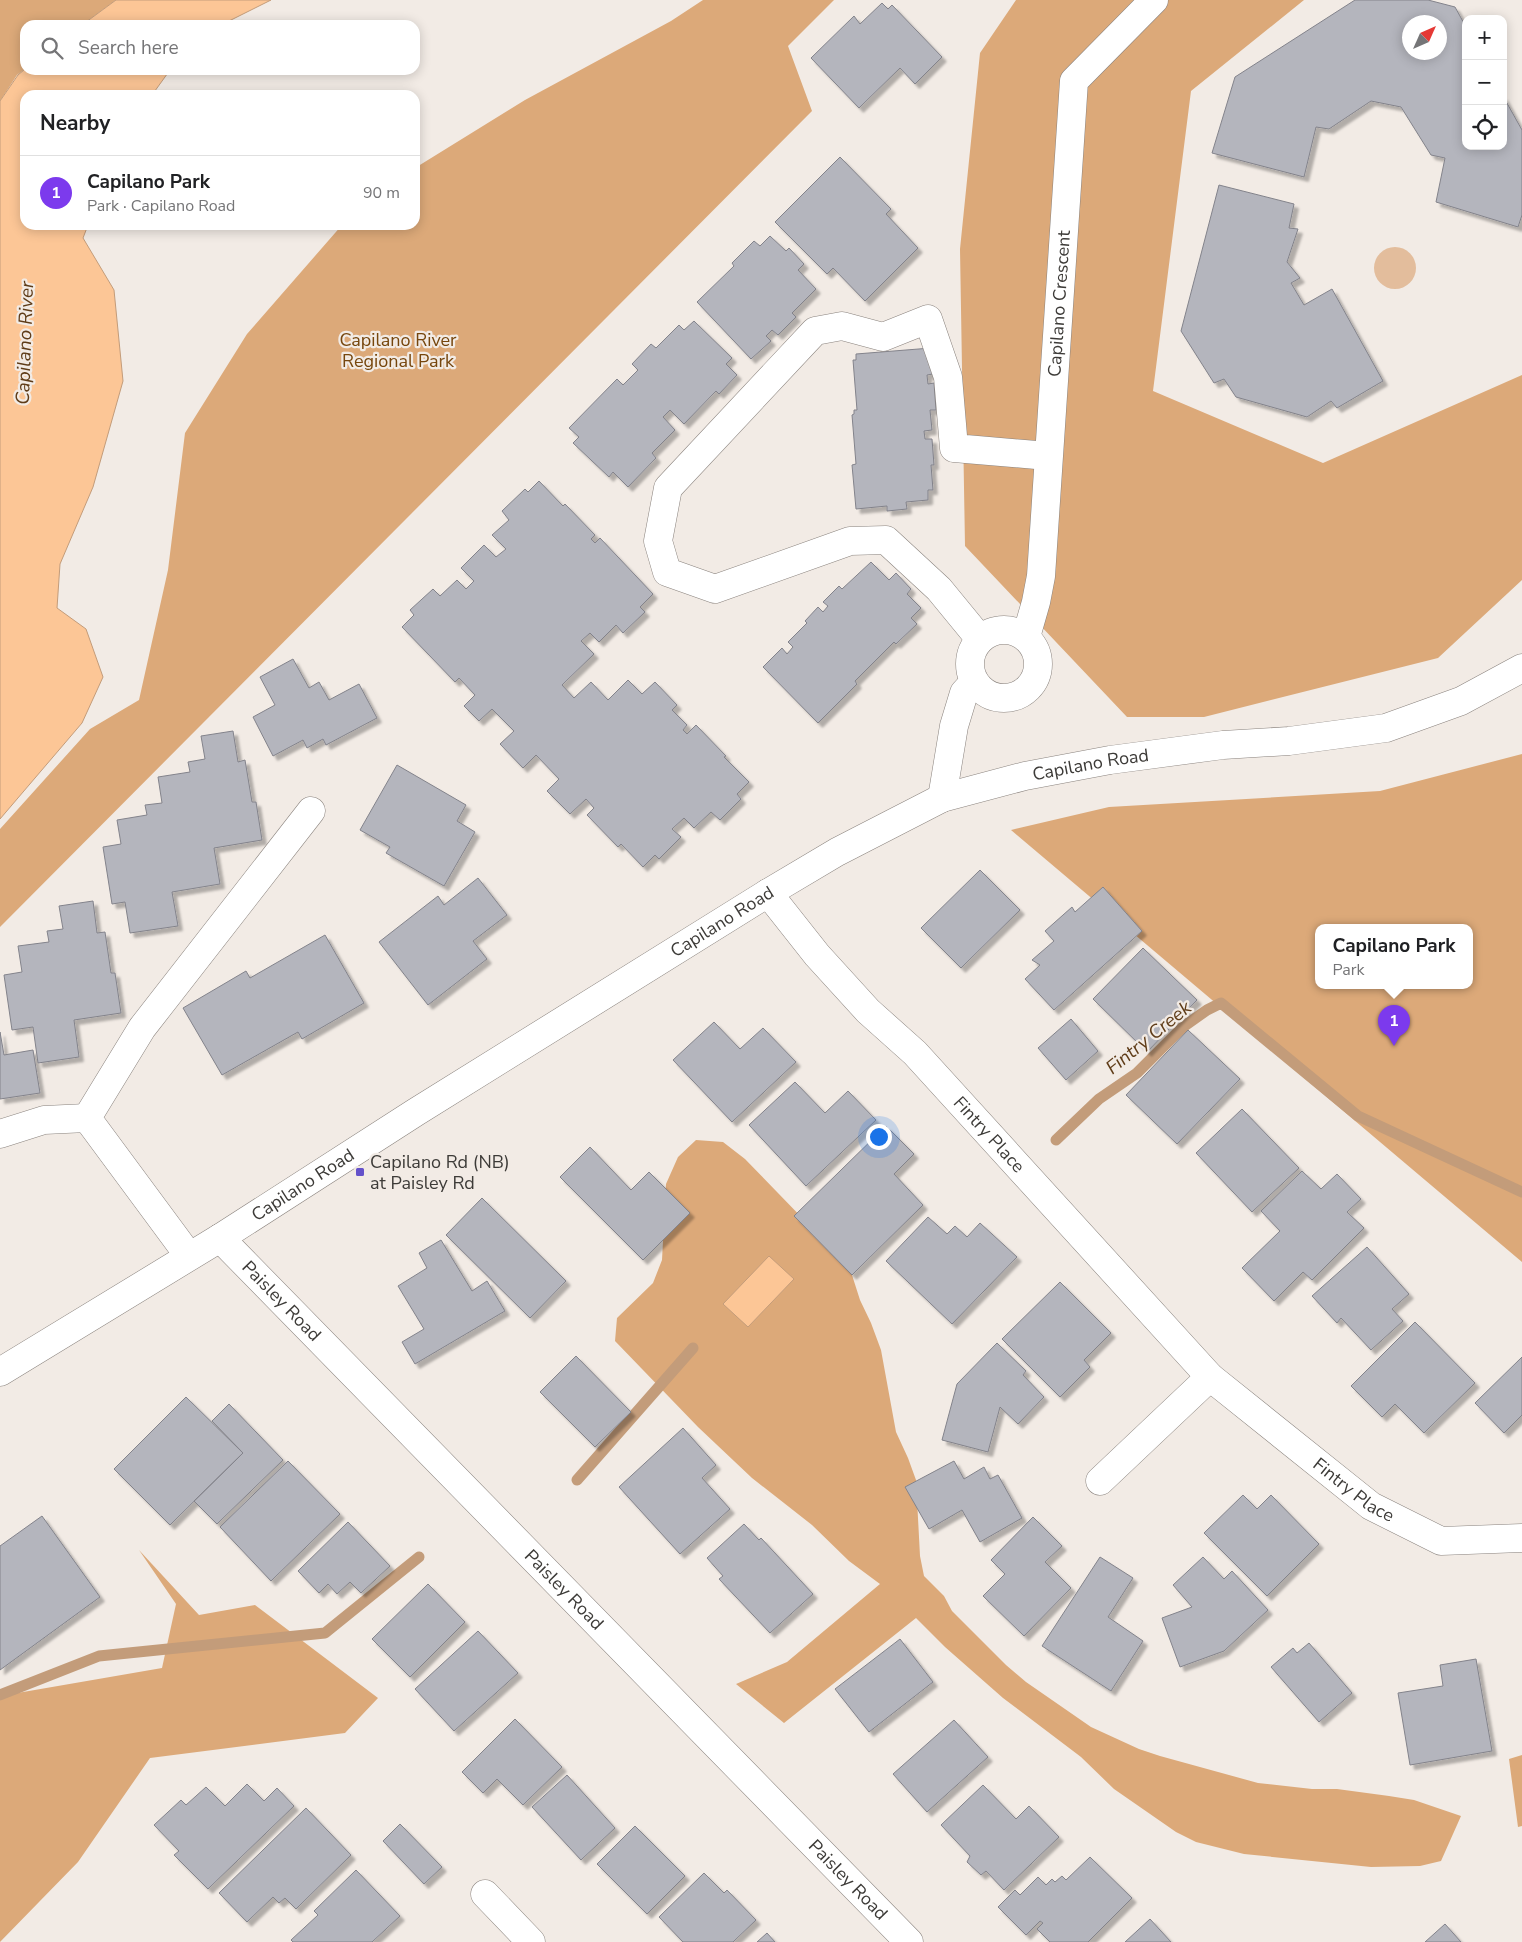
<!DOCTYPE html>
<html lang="en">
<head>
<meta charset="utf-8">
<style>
	:root { --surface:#fff; --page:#f6f6f6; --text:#202124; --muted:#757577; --line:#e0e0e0; --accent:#7c3aed }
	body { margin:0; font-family:"Nunito Sans",sans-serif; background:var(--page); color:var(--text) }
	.controls { position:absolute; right:15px; top:15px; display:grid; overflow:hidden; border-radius:10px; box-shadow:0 2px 12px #0003 }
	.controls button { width:45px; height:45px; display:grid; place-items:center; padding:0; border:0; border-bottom:1px solid var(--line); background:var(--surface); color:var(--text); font:25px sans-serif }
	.compass { position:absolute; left:1402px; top:15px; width:45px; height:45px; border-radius:50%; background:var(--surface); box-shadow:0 2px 12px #0003; rotate:45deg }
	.you { position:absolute; left:878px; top:1136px; width:18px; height:18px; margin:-12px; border:4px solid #fff; border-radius:50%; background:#1a73e8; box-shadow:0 0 0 8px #1a73e833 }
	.badge { display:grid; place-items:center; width:32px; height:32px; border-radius:50%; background:var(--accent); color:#fff; font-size:16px; font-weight:700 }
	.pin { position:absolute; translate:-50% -41px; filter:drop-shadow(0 1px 2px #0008) }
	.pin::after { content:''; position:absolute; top:26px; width:18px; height:15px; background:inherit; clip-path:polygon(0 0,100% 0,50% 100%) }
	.popup { position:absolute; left:1315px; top:924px; width:158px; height:65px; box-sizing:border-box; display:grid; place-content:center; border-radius:10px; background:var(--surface); filter:drop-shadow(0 1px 4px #0005); font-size:16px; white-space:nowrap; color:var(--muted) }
	.popup b { font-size:19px; color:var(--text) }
	.popup::after { content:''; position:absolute; left:50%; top:100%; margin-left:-10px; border:10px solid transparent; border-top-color:var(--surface) }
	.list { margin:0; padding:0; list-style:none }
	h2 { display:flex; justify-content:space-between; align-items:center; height:65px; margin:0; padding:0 20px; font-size:21px }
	h2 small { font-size:16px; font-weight:400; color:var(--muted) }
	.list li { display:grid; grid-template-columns:32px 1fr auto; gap:15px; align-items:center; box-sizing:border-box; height:75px; padding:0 20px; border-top:1px solid var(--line) }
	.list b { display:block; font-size:19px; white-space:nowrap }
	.list p { margin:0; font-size:16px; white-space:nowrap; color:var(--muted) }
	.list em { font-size:16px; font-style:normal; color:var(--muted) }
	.icon { flex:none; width:28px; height:28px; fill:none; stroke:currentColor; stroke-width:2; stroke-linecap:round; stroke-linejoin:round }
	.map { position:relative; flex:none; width:1522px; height:1942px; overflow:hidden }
	.search { position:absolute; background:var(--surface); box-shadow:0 2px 12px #0003; left:20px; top:20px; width:400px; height:55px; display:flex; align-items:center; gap:12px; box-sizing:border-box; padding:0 18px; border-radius:15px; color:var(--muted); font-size:19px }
	.panel { position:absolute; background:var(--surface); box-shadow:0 2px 12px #0003; left:20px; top:90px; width:400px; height:140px; border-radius:15px }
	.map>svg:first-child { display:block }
	.green { fill:#e3bd9c }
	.forest { fill:#dca979; fill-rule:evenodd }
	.water { fill:#fcc696; stroke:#c39c7a }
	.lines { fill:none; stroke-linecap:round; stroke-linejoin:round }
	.stream { stroke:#c39c7a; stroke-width:11 }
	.building { fill:#b4b5bd; stroke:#83838b; fill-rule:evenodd; filter:url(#shadow) }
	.minor-casing { stroke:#8a837e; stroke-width:29 }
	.major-casing { stroke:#8a837e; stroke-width:29 }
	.minor { stroke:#fff; stroke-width:28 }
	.major { stroke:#fff; stroke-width:28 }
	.poi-dot { fill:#6451ca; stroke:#f2ebe5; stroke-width:2 }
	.labels { text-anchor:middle; stroke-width:4.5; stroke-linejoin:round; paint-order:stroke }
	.street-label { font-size:18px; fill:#3d3b38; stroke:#f2ebe5 }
	.park-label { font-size:18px; fill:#76460d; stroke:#f2ebe5 }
	.poi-label { font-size:18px; fill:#3d3b38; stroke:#f2ebe5; text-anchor:start }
	.water-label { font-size:19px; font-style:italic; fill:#5f3c18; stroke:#f2ebe5 }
</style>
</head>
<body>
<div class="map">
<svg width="1522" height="1942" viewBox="0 0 1522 1942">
	<defs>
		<filter id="shadow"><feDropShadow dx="4.5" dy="4.5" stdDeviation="1" flood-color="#0004"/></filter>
	</defs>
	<rect width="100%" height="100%" fill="#f2ebe5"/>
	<path class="green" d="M1374 268a21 21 0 1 1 42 0a21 21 0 1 1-42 0Z"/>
	<path class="forest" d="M0,0H116L82,25H25V69L17,75L0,101Z
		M703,0H834L788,46L812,111L0,927V829L90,729L139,700L168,570L185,433L247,334L342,225H415V168L525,100L671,21Z
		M1016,0H1304L1191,91L1153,391L1323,463L1522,375V580L1438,658L1204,717H1127L965,546L960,249L980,53Z
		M1522,754V1262L1011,830L1109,807L1380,791ZM1319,927H1469V985H1319Z
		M696,1140L723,1142L745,1159L839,1256L852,1275L860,1300L871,1323L881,1350L896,1432L908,1458L916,1480L920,1556L924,1576L944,1596L952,1611L1006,1665L1026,1682L1091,1727L1139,1749L1160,1756L1258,1783L1312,1789H1337L1389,1796L1414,1800L1461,1816L1441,1861L1420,1866L1371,1867L1244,1854L1196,1842L1176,1832L1114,1789L1081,1757L1003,1698L945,1647L916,1618L784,1723L736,1684L787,1662L880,1584L849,1561L812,1525L752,1478L698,1427L615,1341L617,1318L653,1283L662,1260L666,1184L678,1157Z
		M139,1550L199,1615L255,1605L378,1698L345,1733L150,1758L78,1862L0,1942V1696L162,1668L176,1604Z
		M1522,1755V1826L1518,1827L1509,1759Z"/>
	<path class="water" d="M116,0H271L221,25H82Z
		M25,69L170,70L152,95H25V225H88L83,238L114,290L123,381L93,487L60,564L57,608L86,629L103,677L82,723L0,819V101L18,75Z
		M769,1256L794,1279L748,1327L723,1304Z"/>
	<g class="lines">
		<path class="stream" d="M1056,1140L1099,1099L1137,1073L1183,1027L1207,1010L1221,1003L1358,1116L1522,1192
			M577,1480L693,1348
			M0,1695L99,1656L325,1633L419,1557"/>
	</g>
	<path class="building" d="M1355,0H1428L1455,7L1466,27V146H1503V96L1522,130V215L1518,227L1436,202L1445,158L1431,155L1401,107L1371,101L1329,129L1316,127L1304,177L1212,153L1235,77ZM1410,22H1440V52H1410Z
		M882,3L888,9L892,5L942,57L915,84L900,68L859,108L811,58L854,16L860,24Z
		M840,157L891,209L886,214L918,248L865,301L833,268L827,274L775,222Z
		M1219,185L1294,204L1289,228L1298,229L1287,262L1300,278L1291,283L1304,305L1332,289L1383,381L1337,408L1331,401L1307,417L1236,397L1224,379L1214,383L1181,331Z
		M770,236L786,251L789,248L804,264L798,270L816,289L792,313L796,317L778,335L772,330L766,336L771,341L751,359L697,302L734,266L732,263L754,241L760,246Z
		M694,321L732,358L726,364L737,375L719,394L716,391L684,424L670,410L663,417L675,430L652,453L656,458L628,487L613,472L609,477L573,443L579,437L569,428L617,379L623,385L638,370L632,364L651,344L656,348L679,325L684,330Z
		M931,348L933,374L927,375L928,384L934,383L936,410H930L932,430L924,431L925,439H932L934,465H931L933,490H928V500L906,502L907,509L887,511V506L856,509L852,465L856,464L852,415L854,414V410H857L853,360H856V354Z
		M539,481L563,506L565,504L595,535L591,539L595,543L600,538L653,594L640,607L645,612L623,633L616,625L599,642L590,633L581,641L594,654L562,685L574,698L591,682L608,700L628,680L642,694L655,682L677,705L672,710L687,725L683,730L687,734L696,725L726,756L724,757L749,782L737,794L741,799L720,820L711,812L694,828L684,818L672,829L681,837L659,859L655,855L643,867L621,844L618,847L587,815L594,808L586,799L570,814L547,791L559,779L536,755L523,768L500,744L514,731L492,709L479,721L464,706L475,695L459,678L455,682L402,627L414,615L410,610L433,589L440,596L457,580L466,589L474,581L461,568L484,545L496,557L506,549L492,535L509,520L502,511L525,489L528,492Z
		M871,562L889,580L896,573L911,589L907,594L921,608L911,618L917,624L896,644L894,642L855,681L857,684L818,723L763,667L782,648L787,654L793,647L788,642L807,623L805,621L818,607L823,612L828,606L823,602L839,586L842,589Z
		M293,659L309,688L319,682L329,700L359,684L377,718L326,745L323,739L307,748L303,740L273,756L253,717L275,705L260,677Z
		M233,731L238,762L245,760L252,802H256L262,840L214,848L220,884L172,892L178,926L130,933L125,902L112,904L103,847L121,844L117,820L147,815L145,805L162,803L158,777L190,772L188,762L205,759L201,736Z
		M397,765L466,805L457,821L475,832L444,886L386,853L390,847L360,830Z
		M980,870L1020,910L961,968L921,928Z
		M478,878L507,915L473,941L487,959L428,1005L379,942L438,896L444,905Z
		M1103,887L1142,931L1054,1010L1025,979L1040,965L1032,960L1054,941L1045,931L1072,907L1075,912Z
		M93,901L97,933L105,932L111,973H115L121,1013L74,1020L79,1057L38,1063L33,1027L12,1030L4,975L22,972L18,946L49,942L47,931L63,929L59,906Z
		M325,935L364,1003L302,1039L298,1032L222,1075L183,1008L246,971L250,978Z
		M1143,948L1197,1000L1147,1052L1093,999Z
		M1071,1019L1098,1051L1066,1080L1038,1048Z
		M714,1022L740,1049L763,1028L796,1062L732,1122L673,1060Z
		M1188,1030L1240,1079L1177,1144L1126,1095Z
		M0,1032L4,1055L33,1050L40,1093L0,1099Z
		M795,1082L825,1113L848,1091L876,1120L806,1186L749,1125Z
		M1242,1109L1299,1168L1252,1212L1196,1153Z
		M886,1126L914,1154L894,1174L923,1205L852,1275L794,1216Z
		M590,1147L631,1190L649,1172L690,1213L643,1260L560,1177Z
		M1302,1171L1321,1189L1337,1174L1361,1199L1347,1212L1364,1228L1312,1280L1303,1272L1274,1301L1242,1268L1280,1231L1261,1211Z
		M482,1198L566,1281L530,1318L446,1235Z
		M928,1217L947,1234L955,1226L967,1237L980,1223L1017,1257L952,1324L886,1261Z
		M441,1240L472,1291L487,1281L505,1311L415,1364L402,1342L424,1329L398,1286L427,1268L419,1253Z
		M1367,1247L1409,1294L1392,1309L1403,1321L1371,1350L1341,1318L1337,1323L1312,1296Z
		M1060,1282L1111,1333L1084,1360L1090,1367L1060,1397L1002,1339Z
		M1415,1322L1475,1383L1424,1433L1395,1404L1382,1417L1351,1386Z
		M997,1343L1026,1371L1023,1375L1044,1397L1018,1424L1000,1407L988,1452L942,1440L957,1384Z
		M576,1356L631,1412L595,1447L540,1392Z
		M1522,1357V1415L1504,1433L1475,1403Z
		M186,1397L243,1453L170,1525L114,1469Z
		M229,1404L283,1460L217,1524L194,1501L243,1453L212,1421Z
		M683,1428L716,1465L702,1478L730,1509L680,1554L619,1487Z
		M288,1461L340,1514L271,1581L220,1527Z
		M954,1461L964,1479L984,1467L990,1479L998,1475L1022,1518L980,1542L962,1510L929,1529L905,1487Z
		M1243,1495L1257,1509L1271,1495L1319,1544L1267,1596L1204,1533Z
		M42,1516L100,1597L0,1670V1546Z
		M1033,1517L1062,1546L1045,1562L1071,1588L1024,1636L983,1596L1005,1574L991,1560Z
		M348,1522L390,1566L361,1593L350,1582L337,1594L328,1584L319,1593L298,1571Z
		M744,1524L759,1540L761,1538L813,1594L770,1633L719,1579L723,1576L707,1558Z
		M1100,1557L1133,1578L1108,1617L1143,1641L1111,1691L1042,1646Z
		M1203,1557L1224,1579L1232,1571L1268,1610L1224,1651L1180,1667L1162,1618L1192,1607L1173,1585Z
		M428,1584L465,1622L410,1677L372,1639Z
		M478,1631L518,1673L454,1731L415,1689Z
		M900,1639L933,1682L869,1732L835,1689Z
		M1309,1643L1352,1693L1319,1722L1271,1667L1293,1648L1297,1653Z
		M1476,1659L1492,1751L1410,1765L1398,1693L1443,1686L1440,1665Z
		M515,1719L562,1767L523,1805L497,1779L483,1793L462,1772Z
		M954,1720L988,1757L927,1812L893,1774Z
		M567,1775L615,1828L581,1860L532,1807Z
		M247,1784L264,1801L277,1788L294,1806L208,1889L174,1855L179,1851L154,1825L181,1800L186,1805L206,1787L225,1806Z
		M983,1785L1016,1819L1029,1806L1059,1837L1004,1890L986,1871L981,1875L967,1862L970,1856L941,1825Z
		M306,1808L351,1855L296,1909L285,1898L279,1903L273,1897L247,1922L219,1893Z
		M400,1824L442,1867L424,1884L383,1841Z
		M635,1826L685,1876L647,1914L597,1864Z
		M1090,1857L1132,1898L1088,1942H1050L1037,1929L1043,1923L1040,1921L1026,1935L998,1907L1015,1890L1020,1895L1038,1877L1046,1885L1052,1879L1055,1882L1062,1876L1066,1880Z
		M356,1870L400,1916L372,1942H293L291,1940L318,1915L314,1911Z
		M704,1873L724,1893L727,1890L756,1920L733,1942H683L659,1917Z
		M1150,1919L1171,1942H1125Z
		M1445,1924L1461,1942H1425Z
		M767,1933L775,1942H757Z"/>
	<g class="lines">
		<g class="minor-casing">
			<g id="minor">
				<circle cx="1004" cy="664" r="34"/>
				<path id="s1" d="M1026,637L1036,602L1041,576L1074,81L1154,0"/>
				<path d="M980,639L939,589L886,540L850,541L715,589L667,572L658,541L668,488L815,331L842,326L883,337L928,319L948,377L954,448L1048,456"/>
				<path id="s2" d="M768,893L817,955L868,1011L915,1053L1210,1377L1371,1506L1441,1541L1522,1538"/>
				<path d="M0,1134L44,1120L87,1118"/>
				<path id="s3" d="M220,1238L909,1942"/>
				<path d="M189,1256L87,1118L142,1028L311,811"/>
				<path d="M1100,1481L1210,1377"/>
				<path d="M485,1894L531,1942"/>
			</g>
		</g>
		<g class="major-casing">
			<g id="major">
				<path d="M942,798L954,726L964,693L974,682"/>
				<path id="s4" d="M0,1372L220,1238L416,1112L768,893L837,852L942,798L1025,776L1110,760L1223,745L1289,741L1386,728L1461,701L1522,668"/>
			</g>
		</g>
		<use href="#minor" class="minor"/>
		<use href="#major" class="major"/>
	</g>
	<rect class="poi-dot" x="355" y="1167" width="10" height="10" rx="2.5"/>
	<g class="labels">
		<g class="street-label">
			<text dy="6" stroke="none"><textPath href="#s1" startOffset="336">Capilano Crescent</textPath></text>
			<text dy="6" stroke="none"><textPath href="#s4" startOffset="1256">Capilano Road</textPath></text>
			<text dy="6" stroke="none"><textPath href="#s4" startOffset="851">Capilano Road</textPath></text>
			<text dy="6" stroke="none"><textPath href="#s2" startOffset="328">Fintry Place</textPath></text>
			<text dy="6" stroke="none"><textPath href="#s4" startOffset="356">Capilano Road</textPath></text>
			<text dy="6" stroke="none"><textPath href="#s3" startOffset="88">Paisley Road</textPath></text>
			<text dy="6" stroke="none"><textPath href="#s2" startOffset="839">Fintry Place</textPath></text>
			<text dy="6" stroke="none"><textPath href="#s3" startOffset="492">Paisley Road</textPath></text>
			<text dy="6" stroke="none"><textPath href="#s3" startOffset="898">Paisley Road</textPath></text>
		</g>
		<g class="park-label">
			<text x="398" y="346">Capilano River<tspan x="398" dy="21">Regional Park</tspan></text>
		</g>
		<g class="poi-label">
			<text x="370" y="1168">Capilano Rd (NB)<tspan x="370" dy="21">at Paisley Rd</tspan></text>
		</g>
		<g class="water-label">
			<text transform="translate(24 343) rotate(-88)" y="7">Capilano River</text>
			<text transform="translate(1148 1037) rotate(-39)" y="7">Fintry Creek</text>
		</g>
	</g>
</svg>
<div class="controls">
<button>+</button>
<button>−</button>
<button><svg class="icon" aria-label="locate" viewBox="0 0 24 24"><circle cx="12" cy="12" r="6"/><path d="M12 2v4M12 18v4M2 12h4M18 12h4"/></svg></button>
</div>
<svg class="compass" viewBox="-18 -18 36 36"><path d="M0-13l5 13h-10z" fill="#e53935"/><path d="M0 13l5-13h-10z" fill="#757577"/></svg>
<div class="you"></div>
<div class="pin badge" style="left:1394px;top:1046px">1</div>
<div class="popup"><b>Capilano Park</b>Park</div>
<div class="search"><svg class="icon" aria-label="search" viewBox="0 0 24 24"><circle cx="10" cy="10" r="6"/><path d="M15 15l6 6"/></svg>Search here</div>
<section class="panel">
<h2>Nearby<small></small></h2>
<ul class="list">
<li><span class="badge">1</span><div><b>Capilano Park</b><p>Park · Capilano Road</p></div><em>90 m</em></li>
</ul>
</section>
</div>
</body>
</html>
